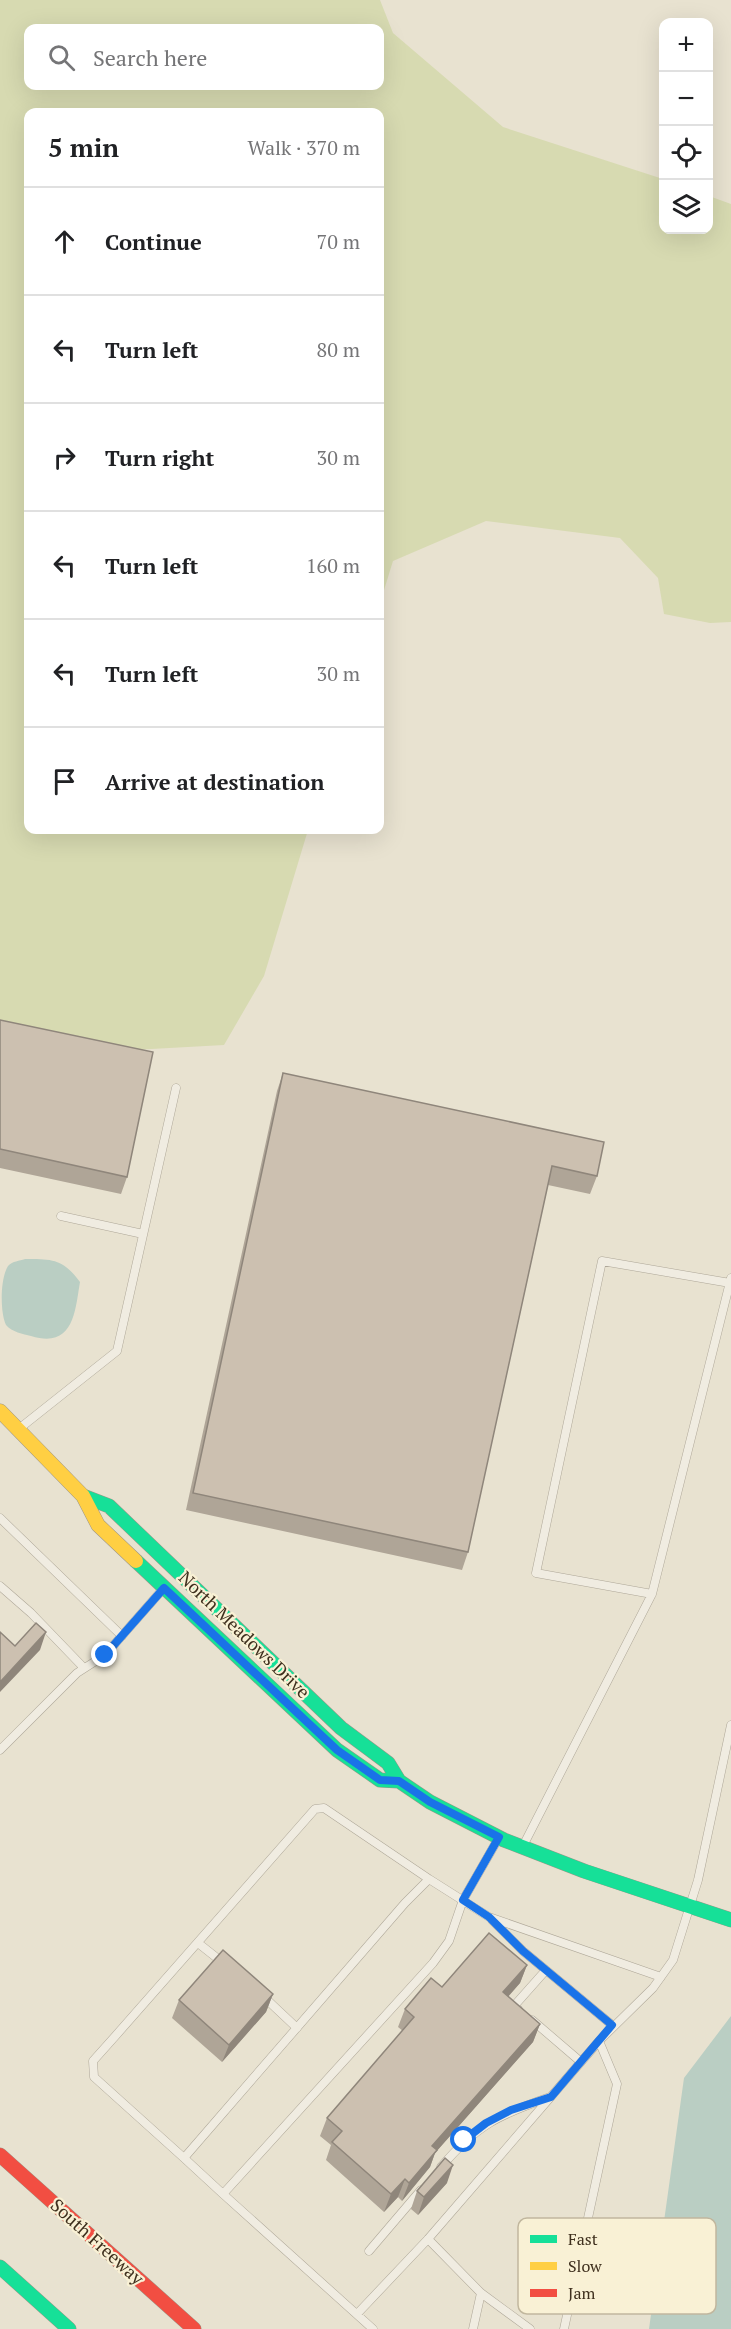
<!DOCTYPE html>
<html lang="en">
<head>
<meta charset="utf-8">
<style>
	:root { --surface:#fff; --page:#f2f2f2; --text:#202124; --muted:#757577; --line:#e0e0e0 }
	body { margin:0; font-family:"PT Serif",serif; background:var(--page); color:var(--text) }
	.controls { position:absolute; right:18px; top:18px; display:grid; overflow:hidden; border-radius:12px; box-shadow:0 6px 24px #0002 }
	.controls button { width:54px; height:54px; display:grid; place-items:center; padding:0; border:0; border-bottom:2px solid var(--line); background:var(--surface); color:var(--text); font:30px sans-serif }
	.stop { position:absolute; width:18px; height:18px; margin:-14px; border:4px solid #1a73e8; border-radius:50%; background:#fff }
	.stop.end { background:#1a73e8; border-color:#fff; box-shadow:0 2px 6px #0008 }
	.list { margin:0; padding:0; list-style:none }
	h2 { display:flex; justify-content:space-between; align-items:center; height:78px; margin:0; padding:0 24px; font-size:26px }
	h2 small { font-size:20px; font-weight:400; color:var(--muted) }
	.list li { display:grid; grid-template-columns:39px 1fr auto; gap:18px; align-items:center; box-sizing:border-box; height:108px; padding:0 24px; border-top:2px solid var(--line) }
	.list b { display:block; font-size:22px; white-space:nowrap }
	.list em { font-size:20px; font-style:normal; color:var(--muted) }
	.icon { flex:none; width:33px; height:33px; fill:none; stroke:currentColor; stroke-width:2; stroke-linecap:round; stroke-linejoin:round }
	.map { position:relative; flex:none; width:731px; height:2329px; overflow:hidden }
	.search { position:absolute; background:var(--surface); box-shadow:0 6px 24px #0002; left:24px; top:24px; width:360px; height:66px; display:flex; align-items:center; gap:15px; box-sizing:border-box; padding:0 21px; border-radius:12px; color:var(--muted); font-size:22px }
	.panel { position:absolute; background:var(--surface); box-shadow:0 6px 24px #0002; left:24px; top:108px; width:360px; height:726px; border-radius:12px }
	.map>svg:first-child { display:block }
	.green { fill:#d7dab1; fill-rule:evenodd }
	.water { fill:#bacec3 }
	.lines { fill:none; stroke-linecap:round; stroke-linejoin:round }
	.lane-casing { stroke:#aea798; stroke-width:9 }
	.fast-casing { stroke:#9d9688; stroke-width:15 }
	.slow-casing { stroke:#9d9688; stroke-width:15 }
	.jam-casing { stroke:#9d9688; stroke-width:15 }
	.lane { stroke:#f0ece1; stroke-width:8 }
	.fast { stroke:#16e098; stroke-width:14 }
	.slow { stroke:#ffcf43; stroke-width:14 }
	.jam { stroke:#f24e42; stroke-width:14 }
	.wall { fill:#afa597 }
	.shaded-wall { fill:#8f867b }
	.building { fill:#ccc0b0; stroke:#8f867b; stroke-width:1.5 }
	.route { stroke:#1a73e8; stroke-width:8 }
	.labels { text-anchor:middle; stroke-width:4.5; stroke-linejoin:round; paint-order:stroke }
	.street-label { font-size:18px; fill:#3f301e; stroke:#f9f1d5 }
	.key { fill:#f9f1d5; stroke:#c1b79e; stroke-width:1.5 }
	.key-label { font-size:16px; fill:#3f301e }
</style>
</head>
<body>
<div class="map">
<svg width="731" height="2329" viewBox="0 0 731 2329">
	<rect width="100%" height="100%" fill="#e8e2d0"/>
	<path class="green" d="M0,0H380L393,33L503,127L663,179L664,230H708L709,196L731,204V622L710,623L664,614L658,578L620,538L486,521L393,561L380,603V112H28V830H308L264,976L224,1045L133,1050L0,1031ZM28,28H380V86H28Z"/>
	<path class="water" d="M25,1259C53,1259 63,1259 80,1282C75,1311 74,1349 31,1336C23,1334 12,1332 6,1325C0,1312 0,1279 8,1266C13,1261 19,1261 25,1259Z
		M731,2016V2329H649L684,2078Z"/>
	<g class="lines">
		<g class="lane-casing">
			<path id="lane" d="M61,1216L143,1234
				M20,1428L117,1351L176,1088
				M0,1518L122,1636
				M0,1586L31,1613L84,1668
				M652,1594L536,1573L602,1261L730,1283
				M0,1750L77,1673L105,1655L163,1589
				M523,1846L652,1594L731,1278
				M492,1920L523,1951L612,2025
				M198,1943L222,1962
				M264,1997L297,2028
				M518,2009L514,2006L546,1970
				M532,2020L581,2062
				M184,2158L94,2077L93,2061L118,2033L315,1809L324,1808L429,1879
				M441,2167C477,2125 498,2115 550,2097
				M223,2194L184,2158L405,1903L429,1879L489,1917L661,1977
				M428,2239L481,2293
				M369,2251L421,2190
				M357,2314L428,2239L599,2041
				M373,2329L223,2194L433,1963L449,1941L463,1900L498,1839
				M473,2329L481,2293L530,2329
				M564,2329L617,2084L599,2041L653,1988L673,1960L698,1880L731,1725"/>
		</g>
		<g class="fast-casing">
			<path id="fast" d="M83,1496L109,1506L341,1728L388,1763L399,1781L430,1802L504,1840L584,1871L731,1920
				M136,1561L337,1750L380,1780L399,1781
				M0,2267L69,2329"/>
		</g>
		<g class="slow-casing">
			<path id="slow" d="M0,1411L83,1496L98,1525L136,1561"/>
		</g>
		<g class="jam-casing">
			<path id="jam" d="M0,2155L194,2329"/>
		</g>
		<use href="#lane" class="lane"/>
		<use href="#fast" class="fast"/>
		<use href="#slow" class="slow"/>
		<use href="#jam" class="jam"/>
	</g>
	<path class="wall" d="M0,1020L127,1177L121,1194L0,1168Z
		M283,1073L597,1176L590,1194L548,1185L468,1552L462,1570L186,1510L277,1091Z
		M527,1965L520,1983L508,1997L540,2024L533,2042L435,2153L430,2167L402,2201L398,2197L384,2212L326,2160L331,2145L320,2136L327,2118L403,2031L398,2027L405,2009L442,1987Z
		M273,1994L266,2012L222,2062L172,2018L179,2000Z
		M447,2183L418,2215L411,2209L417,2191Z"/>
	<path class="shaded-wall" d="M46,1632L40,1650L0,1692V1682Z
		M527,1965L520,1983L496,2010L503,1992Z
		M273,1994L266,2012L222,2062L229,2045Z
		M540,2024L533,2042L435,2153L430,2167L402,2201L409,2183L432,2146Z
		M453,2165L447,2183L418,2215L424,2197Z
		M405,2179L398,2197L384,2212L391,2194Z"/>
	<path class="building" d="M0,1020L153,1052L127,1177L0,1149Z
		M283,1073L604,1142L597,1176L552,1166L468,1552L193,1493Z
		M36,1623L46,1632L0,1682V1632L15,1646Z
		M489,1933L527,1965L503,1992L540,2024L432,2146L437,2150L409,2183L405,2179L391,2194L332,2142L342,2131L327,2118L414,2017L405,2009L431,1978L442,1987Z
		M223,1950L273,1994L229,2045L179,2000Z
		M445,2158L453,2165L424,2197L417,2191Z"/>
	<g class="lines">
		<path class="route" d="M105,1655L164,1588L337,1750L380,1780L399,1781L430,1802L499,1837L463,1900L489,1917L523,1951L612,2025L551,2097L511,2110L486,2123L464,2140"/>
	</g>
	<g class="labels">
		<g class="street-label">
			<text transform="translate(244 1635) rotate(44)" y="6">North Meadows Drive</text>
			<text transform="translate(97 2242) rotate(42)" y="6">South Freeway</text>
		</g>
	</g>
	<rect x="518" y="2218" width="198" height="96" rx="9" class="key"/>
	<rect x="530" y="2235" width="27" height="8" fill="#16e098"/>
	<rect x="530" y="2262" width="27" height="8" fill="#ffcf43"/>
	<rect x="530" y="2289" width="27" height="8" fill="#f24e42"/>
	<g class="key-label">
		<text x="568" y="2245">Fast</text>
		<text x="568" y="2272">Slow</text>
		<text x="568" y="2299">Jam</text>
	</g>
</svg>
<div class="controls">
<button>+</button>
<button>−</button>
<button><svg class="icon" aria-label="locate" viewBox="0 0 24 24"><circle cx="12" cy="12" r="6"/><path d="M12 2v4M12 18v4M2 12h4M18 12h4"/></svg></button>
<button><svg class="icon" aria-label="layers" viewBox="0 0 24 24"><path d="M12 4l9 5-9 5-9-5zM3 14l9 5 9-5"/></svg></button>
</div>
<div class="stop" style="left:464px;top:2140px"></div>
<div class="stop end" style="left:105px;top:1655px"></div>
<div class="search"><svg class="icon" aria-label="search" viewBox="0 0 24 24"><circle cx="10" cy="10" r="6"/><path d="M15 15l6 6"/></svg>Search here</div>
<section class="panel">
<h2>5 min<small>Walk · 370 m</small></h2>
<ul class="list">
<li><svg class="icon" aria-label="ahead" viewBox="0 0 24 24"><path d="M12 20V5M6 11l6-6 6 6"/></svg><div><b>Continue</b></div><em>70 m</em></li>
<li><svg class="icon" aria-label="left" viewBox="0 0 24 24"><path d="M17 20v-9H6M10 6l-5 5 5 5"/></svg><div><b>Turn left</b></div><em>80 m</em></li>
<li><svg class="icon" aria-label="right" viewBox="0 0 24 24"><path d="M7 20v-9h11M14 6l5 5-5 5"/></svg><div><b>Turn right</b></div><em>30 m</em></li>
<li><svg class="icon" aria-label="left" viewBox="0 0 24 24"><path d="M17 20v-9H6M10 6l-5 5 5 5"/></svg><div><b>Turn left</b></div><em>160 m</em></li>
<li><svg class="icon" aria-label="left" viewBox="0 0 24 24"><path d="M17 20v-9H6M10 6l-5 5 5 5"/></svg><div><b>Turn left</b></div><em>30 m</em></li>
<li><svg class="icon" aria-label="arrive" viewBox="0 0 24 24"><path d="M6 21V4h12l-3 4 3 4H6"/></svg><div><b>Arrive at destination</b></div></li>
</ul>
</section>
</div>
</body>
</html>
